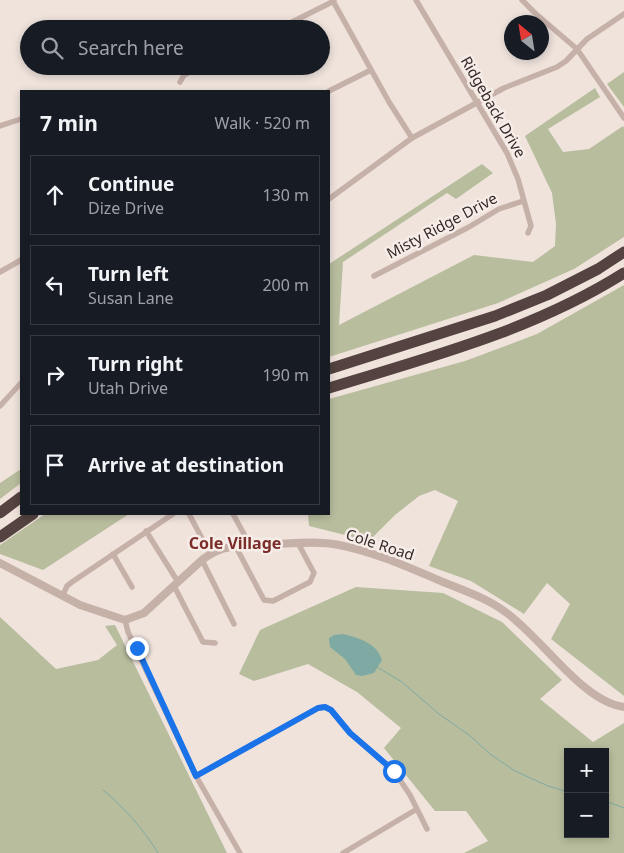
<!DOCTYPE html>
<html lang="en">
<head>
<meta charset="utf-8">
<style>
	:root { --surface:#171b24; --page:#242831; --text:#f1f3f6; --muted:#9ea1a6; --line:#363941 }
	body { margin:0; font-family:"Noto Sans",sans-serif; background:var(--page); color:var(--text) }
	.controls { position:absolute; right:15px; bottom:15px; display:grid; overflow:hidden; border-radius:0px; box-shadow:0 2px 8px #0003 }
	.controls button { width:45px; height:45px; display:grid; place-items:center; padding:0; border:0; border-bottom:1px solid var(--line); background:var(--surface); color:var(--text); font:25px sans-serif }
	.compass { position:absolute; left:504px; top:15px; width:45px; height:45px; border-radius:50%; background:var(--surface); box-shadow:0 2px 8px #0003; rotate:330deg }
	.stop { position:absolute; width:15px; height:15px; margin:-11px; border:4px solid #1a73e8; border-radius:50%; background:#fff }
	.stop.end { background:#1a73e8; border-color:#fff; box-shadow:0 1px 5px #0008 }
	.list { margin:0; padding:0; list-style:none }
	h2 { display:flex; justify-content:space-between; align-items:center; height:65px; margin:0; padding:0 20px; font-size:21px }
	h2 small { font-size:16px; font-weight:400; color:var(--muted) }
	.list li { display:grid; grid-template-columns:32px 1fr auto; gap:15px; align-items:center; box-sizing:border-box; height:80px; margin:0 10px 10px; padding:0 10px; border:1px solid var(--line); border-radius:0px }
	.list b { display:block; font-size:19px; white-space:nowrap }
	.list p { margin:0; font-size:16px; white-space:nowrap; color:var(--muted) }
	.list em { font-size:16px; font-style:normal; color:var(--muted) }
	.icon { flex:none; width:28px; height:28px; fill:none; stroke:currentColor; stroke-width:2; stroke-linecap:round; stroke-linejoin:round }
	.map { position:relative; flex:none; width:624px; height:853px; overflow:hidden }
	.search { position:absolute; background:var(--surface); box-shadow:0 2px 8px #0003; left:20px; top:20px; width:310px; height:55px; display:flex; align-items:center; gap:12px; box-sizing:border-box; padding:0 18px; border-radius:28px; color:var(--muted); font-size:19px }
	.panel { position:absolute; background:var(--surface); box-shadow:0 2px 8px #0003; left:20px; top:90px; width:310px; height:425px; border-radius:0px }
	.map>svg:first-child { display:block }
	.green { fill:#b8bd9e; fill-rule:evenodd }
	.water { fill:#7eaaa3 }
	.lines { fill:none; stroke-linecap:round; stroke-linejoin:round }
	.stream { stroke:#7eaaa3; stroke-width:1 }
	.minor { stroke:#c6b1a9; stroke-width:5.5 }
	.tertiary { stroke:#c6b1a9; stroke-width:8 }
	.motorway { stroke:#544340; stroke-width:11 }
	.route { stroke:#1a73e8; stroke-width:6 }
	.labels { text-anchor:middle; stroke-width:5; stroke-linejoin:round; paint-order:stroke }
	.street-label { font-size:15px; fill:#342a28; stroke:#f7ede8 }
	.neighbourhood-label { font-size:16px; font-weight:bold; fill:#7b2d29; stroke:#f7ede8 }
</style>
</head>
<body>
<div class="map">
<svg width="624" height="853" viewBox="0 0 624 853">
	<rect width="100%" height="100%" fill="#efe3dc"/>
	<path class="green" d="M624,72V107L607,84Z
		M595,88L600,97L548,129L563,152L589,149L623,126L624,128V237L574,269L498,303L329,357V264L482,164L493,173L456,199L447,193L343,262L339,325L474,255L533,262L555,246L556,224L552,193L525,136Z
		M624,285V696L551,639L570,604L547,583L524,614L471,581L429,566L458,501L435,490L419,496L395,515L369,541L309,526L308,514H329V399L465,361L537,334Z
		M21,469V483L0,499V483Z
		M45,514H129L43,570L0,554V545Z
		M356,587L443,593L502,622L562,680L540,699L593,742L624,723V853H464L488,841L466,811H435L384,748L401,728L357,692L308,664L254,681L239,674L260,630ZM568,752H605V834H568Z
		M0,617L56,669L98,660L117,645L105,626L115,625L227,853H0Z"/>
	<path class="water" d="M343,634C359,638 377,643 382,660L374,673L362,676L356,675L345,659L330,647L329,638L334,635Z"/>
	<g class="lines">
		<path class="stream" d="M377,667L402,682L439,714L469,735L490,754L515,771L548,786L568,792
			M103,790C124,807 144,830 158,853
			M605,801L624,808"/>
		<path class="minor" d="M416,0L507,153L518,179L531,226L528,233
			M522,0L536,14L577,49L624,118
			M333,1L389,102L412,138
			M278,29L334,1
			M180,82L184,75L202,66
			M329,91L371,70
			M0,126L21,119
			M329,199L412,138L504,88L557,67L566,61L587,39L624,14
			M0,272L21,260
			M374,276L469,227L499,209L523,201
			M0,406L21,383
			M189,514L206,546
			M233,514L250,545
			M146,531L178,582
			M236,547L264,600L273,601L310,582L314,573L298,543
			M113,554L132,587
			M202,560L234,624
			M174,586L203,642L215,643
			M63,595L67,586L72,582L173,514
			M125,620L128,632L196,776L240,853
			M196,776L318,708L325,707L331,710L350,733L394,771L410,795L427,829
			M343,853L417,809"/>
		<path class="tertiary" d="M0,563L80,605L125,620L144,613L202,560C209,555 214,551 222,549C240,544 260,545 279,544C298,543 320,541 339,545C375,552 410,568 443,582C463,590 486,598 504,611C540,635 582,702 624,707"/>
		<path class="motorway" d="M329,369L495,316L547,295L598,269L624,252
			M329,388C430,357 534,330 624,273
			M0,513L21,497
			M0,537L33,514"/>
	</g>
	<g class="lines">
		<path class="route" d="M137,648L196,776L318,708L325,707L331,710L350,733L394,771"/>
	</g>
	<g class="labels">
		<g class="street-label">
			<text transform="translate(493 107) rotate(60)" y="5">Ridgeback Drive</text>
			<text transform="translate(442 226) rotate(-28)" y="5">Misty Ridge Drive</text>
			<text transform="translate(380 545) rotate(18)" y="5">Cole Road</text>
		</g>
		<g class="neighbourhood-label">
			<text x="235" y="549">Cole Village</text>
		</g>
	</g>
</svg>
<div class="controls">
<button>+</button>
<button>−</button>
</div>
<svg class="compass" viewBox="-18 -18 36 36"><path d="M0-13l5 13h-10z" fill="#e53935"/><path d="M0 13l5-13h-10z" fill="#9ea1a6"/></svg>
<div class="stop" style="left:394px;top:771px"></div>
<div class="stop end" style="left:137px;top:648px"></div>
<div class="search"><svg class="icon" aria-label="search" viewBox="0 0 24 24"><circle cx="10" cy="10" r="6"/><path d="M15 15l6 6"/></svg>Search here</div>
<section class="panel">
<h2>7 min<small>Walk · 520 m</small></h2>
<ul class="list">
<li><svg class="icon" aria-label="ahead" viewBox="0 0 24 24"><path d="M12 20V5M6 11l6-6 6 6"/></svg><div><b>Continue</b><p>Dize Drive</p></div><em>130 m</em></li>
<li><svg class="icon" aria-label="left" viewBox="0 0 24 24"><path d="M17 20v-9H6M10 6l-5 5 5 5"/></svg><div><b>Turn left</b><p>Susan Lane</p></div><em>200 m</em></li>
<li><svg class="icon" aria-label="right" viewBox="0 0 24 24"><path d="M7 20v-9h11M14 6l5 5-5 5"/></svg><div><b>Turn right</b><p>Utah Drive</p></div><em>190 m</em></li>
<li><svg class="icon" aria-label="arrive" viewBox="0 0 24 24"><path d="M6 21V4h12l-3 4 3 4H6"/></svg><div><b>Arrive at destination</b></div></li>
</ul>
</section>
</div>
</body>
</html>
